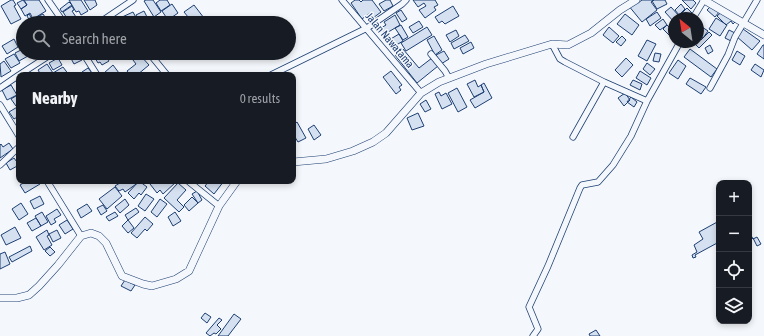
<!DOCTYPE html>
<html lang="en">
<head>
<meta charset="utf-8">
<style>
	:root { --surface:#171b24; --page:#20242c; --text:#f1f3f6; --muted:#9ea1a6; --line:#363941 }
	body { margin:0; font-family:"Asap Condensed",sans-serif; background:var(--page); color:var(--text) }
	.controls { position:absolute; right:12px; bottom:12px; display:grid; overflow:hidden; border-radius:8px; box-shadow:0 2px 6px #0003 }
	.controls button { width:36px; height:36px; display:grid; place-items:center; padding:0; border:0; border-bottom:1px solid var(--line); background:var(--surface); color:var(--text); font:20px sans-serif }
	.compass { position:absolute; left:668px; top:12px; width:36px; height:36px; border-radius:50%; background:var(--surface); box-shadow:0 2px 6px #0003; rotate:330deg }
	.list { margin:0; padding:0; list-style:none }
	h2 { display:flex; justify-content:space-between; align-items:center; height:52px; margin:0; padding:0 16px; font-size:17px }
	h2 small { font-size:13px; font-weight:400; color:var(--muted) }
	.icon { flex:none; width:22px; height:22px; fill:none; stroke:currentColor; stroke-width:2; stroke-linecap:round; stroke-linejoin:round }
	.map { position:relative; flex:none; width:764px; height:336px; overflow:hidden }
	.search { position:absolute; background:var(--surface); box-shadow:0 2px 6px #0003; left:16px; top:16px; width:280px; height:44px; display:flex; align-items:center; gap:10px; box-sizing:border-box; padding:0 14px; border-radius:22px; color:var(--muted); font-size:15px }
	.panel { position:absolute; background:var(--surface); box-shadow:0 2px 6px #0003; left:16px; top:72px; width:280px; height:112px; border-radius:8px }
	.map>svg:first-child { display:block }
	.building { fill:#d5e0f0; stroke:#1d3f73 }
	.lines { fill:none; stroke-linecap:round; stroke-linejoin:round }
	.minor-casing { stroke:#1d3f73; stroke-width:7 }
	.tertiary-casing { stroke:#1d3f73; stroke-width:8 }
	.minor { stroke:#f4f7fb; stroke-width:5.5 }
	.tertiary { stroke:#f4f7fb; stroke-width:7 }
	.labels { text-anchor:middle; stroke-width:3; stroke-linejoin:round; paint-order:stroke }
	.street-label { font-size:11px; fill:#1d3f73; stroke:#f4f7fb }
</style>
</head>
<body>
<div class="map">
<svg width="764" height="336" viewBox="0 0 764 336">
	<rect width="100%" height="100%" fill="#f4f7fb"/>
	<path class="building" d="M11,0H13L16,5L14,6L21,19L11,24L1,6Z
		M23,0L27,5L21,9L17,3Z
		M24,0H39L46,11L33,19L30,13L25,16L21,9L27,5Z
		M69,0H81L88,11L81,15L79,11L76,12Z
		M84,0H95L97,5L90,10Z
		M146,0H153L161,12L154,17L144,1Z
		M160,0H167L170,5L161,11L156,3Z
		M355,0H359L361,2L363,0H372L381,12L373,18L370,13L362,19L351,3Z
		M386,0H390L393,6L384,11L379,4Z
		M413,0H435L438,5L434,7L436,10L425,18L419,10L426,6L424,3L418,7Z
		M636,0L638,3L642,0H654L651,2L657,10L642,22L628,5Z
		M654,0H665L667,4L657,9L652,1Z
		M682,0H693L696,3L691,9Z
		M69,2L72,5L62,12L60,9Z
		M172,4L178,13L168,20L162,11Z
		M681,4L685,9L679,15L675,10Z
		M713,4L720,11L715,17L707,10Z
		M194,5L204,18L198,23H193L184,12Z
		M72,6L74,10L72,11L78,20L74,23H70L63,12Z
		M453,6L459,16L445,24L442,21L439,23L435,17Z
		M671,7L680,17L674,18V22L665,12Z
		M687,8L692,13L686,18H683L680,15Z
		M725,9L736,21L733,24L731,21L726,25L717,16Z
		M401,10L407,19L402,22L396,13Z
		M144,11L150,23H140L136,15Z
		M133,12L139,23H122L120,18Z
		M657,12L661,18L650,26L646,19Z
		M29,14L33,20L38,17L41,23H31L27,16Z
		M43,14L47,20L41,23L37,17Z
		M625,14L639,25L632,35L617,24Z
		M395,15L400,25L385,34L381,28L386,25L384,22Z
		M716,18L727,25L720,36L709,29Z
		M663,19L667,25L660,30L655,25Z
		M419,21L423,27L413,33L409,27Z
		M401,25L408,37L403,40L395,28Z
		M667,25L674,32L670,36L663,29Z
		M699,25L708,31L703,38L698,35Z
		M427,27L432,35L406,51L401,43Z
		M609,27L619,36L613,43L603,35Z
		M743,29L760,41L752,50L736,36Z
		M456,30L459,36L450,42L446,35Z
		M729,30L735,33L731,41L725,38Z
		M709,32L712,35L699,48L693,42H698V37L701,40Z
		M399,34L403,41L393,47L389,40Z
		M465,35L469,41L454,49L451,43Z
		M434,36L442,50L435,55L427,40Z
		M622,36L626,40L621,46L616,42Z
		M14,39L18,47L7,54L2,46Z
		M647,40L656,44L647,61L638,56Z
		M471,42L474,48L463,54L460,48Z
		M710,45L713,51L708,54L705,48Z
		M763,45H764V59L757,54Z
		M23,49V53H26L28,56L19,61L15,53Z
		M403,49L419,68L432,58L438,66L417,83L395,55Z
		M690,49L717,69L711,77L684,57Z
		M444,51L449,59L441,64L436,55Z
		M737,51L745,56L740,65L732,60Z
		M68,53H78L82,60L74,64Z
		M92,53H110V54L106,56L109,61L102,65L100,62L98,63Z
		M655,53L661,54L659,62L653,61Z
		M14,54L20,63L11,68L5,59Z
		M140,55L149,65L137,75H130L127,71L136,64L133,60Z
		M58,58L62,65L53,70L49,63Z
		M626,58L633,65L622,77L615,70Z
		M678,60L686,66L678,79L669,73Z
		M4,61L11,71L1,77L0,64Z
		M647,63L655,69L650,75L643,69Z
		M47,64L53,73L63,67L69,75H41L38,70Z
		M755,64L764,70L761,77L751,70Z
		M113,65L119,73L117,75H106L104,73Z
		M88,68L93,74L91,75H84L82,72Z
		M391,71L402,85L399,87L401,90L396,94L383,77Z
		M640,71L651,78L647,85L636,78Z
		M690,78L706,87L701,94L686,84Z
		M475,80L478,87L481,85L484,92L474,97L467,84Z
		M633,80L642,84L640,90L630,85Z
		M484,83L492,98L475,108L470,100L484,92L481,85Z
		M11,85L17,95L7,100L2,90Z
		M457,88L467,107L458,112L448,93Z
		M439,92L441,96L446,93L452,104L442,109L435,94Z
		M625,93L630,100L624,106L618,98Z
		M19,94V104L16,106L11,99Z
		M631,97L637,102L634,107L627,102Z
		M426,100L431,109L425,112L420,104Z
		M19,106V116L14,119L9,112Z
		M418,113L424,126L412,130L407,118Z
		M297,122L306,138L298,142L293,134V125Z
		M314,125L321,135L314,140L308,129Z
		M9,143L13,149L0,158V145L1,144L3,147Z
		M14,158L19,165L10,170L6,163Z
		M27,181H38L40,184L25,193L20,185Z
		M123,181H138L139,182L125,192L123,189L119,191L115,186Z
		M139,181L147,187L141,195L139,193L134,199L128,193Z
		M154,181H176V182L163,194L160,190L157,193L150,184Z
		M209,181H224L214,194L205,186Z
		M178,183L186,190L177,200L184,207L179,212L164,198Z
		M115,187L122,196L107,209L99,199Z
		M197,191L202,200L198,203L192,194Z
		M146,194L154,199L145,211L138,206Z
		M40,196L44,204L34,209L30,201Z
		M192,197L198,203L189,211L184,205Z
		M125,199L129,205L120,213L115,207Z
		M160,199L167,204L157,217L151,212Z
		M21,203L28,214L19,220L12,209Z
		M87,204L92,211L81,218L77,210Z
		M103,205L107,211L101,215L97,208Z
		M136,208L139,212L128,220L125,215Z
		M57,209L61,215L54,219L56,222L51,225L46,216Z
		M42,212L48,222L41,226L35,216Z
		M115,212L118,216L109,221L106,217Z
		M175,212L181,221L173,226L168,217Z
		M145,217L153,224L147,231L145,229L137,238L131,233Z
		M36,218L41,226L32,231L27,223Z
		M67,220L73,229L65,234L59,225Z
		M128,220L134,228L128,233L122,226Z
		M719,221V242L695,255L696,257L693,258L692,255L697,252L694,245L703,239L699,232Z
		M15,227L21,238L6,245L1,235Z
		M47,230L49,235L47,236L52,245L44,250L36,237Z
		M57,230L61,238L53,242L49,234Z
		M749,232L753,239L757,237L761,244L757,246L753,238L749,240Z
		M30,246L32,251L12,262L9,257Z
		M50,247L55,252L50,256L45,251Z
		M5,252L10,264L0,269V254Z
		M125,280L135,285L131,291L121,286Z
		M205,313L211,317L207,323L201,318Z
		M234,314L241,319L228,336H218Z
		M219,318L222,320L217,325L221,329L216,334L214,333L210,336L206,333Z
		M596,330L600,336H590L589,334Z"/>
	<g class="lines">
		<g class="minor-casing">
			<path id="minor" d="M48,0L64,23
				M342,0L421,93
				M693,18L704,0
				M99,23L133,0
				M552,44L560,59L565,62L604,82L647,101
				M83,53L97,75
				M149,53L167,75
				M431,54L445,71L449,78
				M19,75L53,53
				M271,75L367,28L402,4L406,0
				M0,88L19,75
				M710,88L728,55L735,37L757,0
				M0,105L19,136
				M573,137L604,82
				M0,165L19,147
				M47,181L81,236
				M188,181L219,206
				M533,336L538,329L529,307L548,266L580,188L582,185L598,182L613,165L631,136L647,101L680,42"/>
		</g>
		<g class="tertiary-casing">
			<path id="tertiary" d="M704,0L764,35
				M293,162L326,159L353,151L373,142L386,133L421,93L439,82L486,64L552,44L568,45L591,33L620,10L636,0
				M0,298H17L29,295L39,286L58,265L81,236L91,233L99,236L106,243L122,276L143,284L152,286L176,279L189,271L219,206L237,181"/>
		</g>
		<use href="#minor" class="minor"/>
		<use href="#tertiary" class="tertiary"/>
	</g>
	<g class="labels">
		<g class="street-label">
			<text transform="translate(390 40) rotate(50)" y="4">Jalan Nawatama</text>
		</g>
	</g>
</svg>
<div class="controls">
<button>+</button>
<button>−</button>
<button><svg class="icon" aria-label="locate" viewBox="0 0 24 24"><circle cx="12" cy="12" r="6"/><path d="M12 2v4M12 18v4M2 12h4M18 12h4"/></svg></button>
<button><svg class="icon" aria-label="layers" viewBox="0 0 24 24"><path d="M12 4l9 5-9 5-9-5zM3 14l9 5 9-5"/></svg></button>
</div>
<svg class="compass" viewBox="-18 -18 36 36"><path d="M0-13l5 13h-10z" fill="#e53935"/><path d="M0 13l5-13h-10z" fill="#9ea1a6"/></svg>
<div class="search"><svg class="icon" aria-label="search" viewBox="0 0 24 24"><circle cx="10" cy="10" r="6"/><path d="M15 15l6 6"/></svg>Search here</div>
<section class="panel">
<h2>Nearby<small>0 results</small></h2>
<ul class="list">
</ul>
</section>
</div>
</body>
</html>
